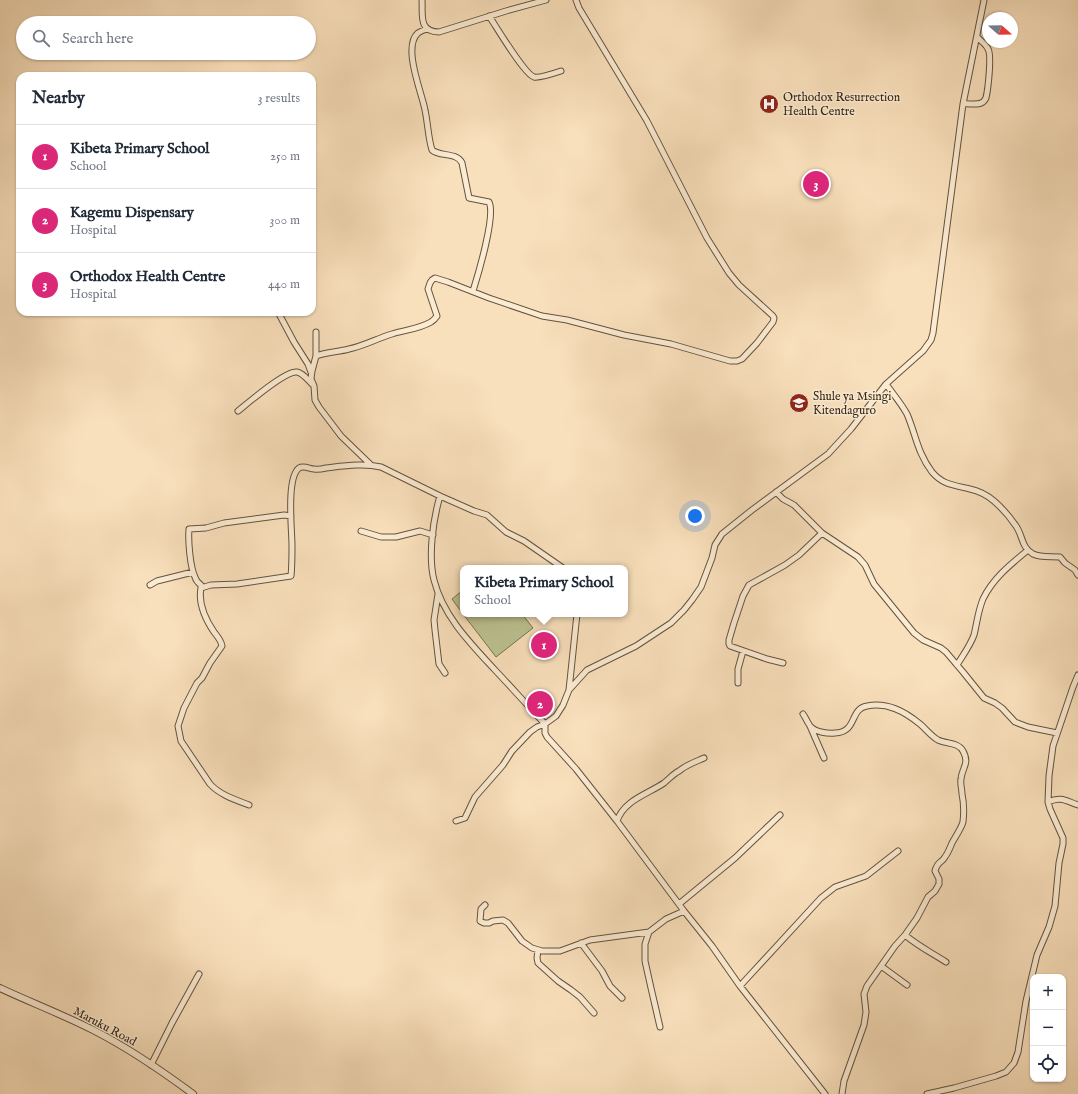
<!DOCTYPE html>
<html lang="en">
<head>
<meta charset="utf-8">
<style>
	:root { --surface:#fff; --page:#f2f2f3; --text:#1f2937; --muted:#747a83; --line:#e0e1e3; --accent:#db2777 }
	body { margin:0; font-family:"IM FELL English",serif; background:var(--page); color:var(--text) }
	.controls { position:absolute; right:12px; bottom:12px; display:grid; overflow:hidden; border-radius:8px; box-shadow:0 1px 3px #0004 }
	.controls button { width:36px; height:36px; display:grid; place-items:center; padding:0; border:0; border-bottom:1px solid var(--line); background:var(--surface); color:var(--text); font:20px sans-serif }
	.compass { position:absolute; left:982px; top:12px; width:36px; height:36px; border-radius:50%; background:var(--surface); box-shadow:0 1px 3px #0004; rotate:110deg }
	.you { position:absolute; left:695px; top:516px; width:14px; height:14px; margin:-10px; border:3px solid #fff; border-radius:50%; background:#1a73e8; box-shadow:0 0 0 6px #1a73e833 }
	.badge { display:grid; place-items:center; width:26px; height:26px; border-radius:50%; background:var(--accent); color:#fff; font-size:13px; font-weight:700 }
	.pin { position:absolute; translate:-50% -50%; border:2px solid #fff; box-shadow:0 1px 4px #0006 }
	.popup { position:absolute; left:460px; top:565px; width:168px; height:52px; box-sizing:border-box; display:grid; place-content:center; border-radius:8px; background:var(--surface); filter:drop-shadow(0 1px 3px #0005); font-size:13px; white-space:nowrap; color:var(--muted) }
	.popup b { font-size:15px; color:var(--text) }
	.popup::after { content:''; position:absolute; left:50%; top:100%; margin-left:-8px; border:8px solid transparent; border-top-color:var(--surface) }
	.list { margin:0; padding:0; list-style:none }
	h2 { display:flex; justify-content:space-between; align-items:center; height:52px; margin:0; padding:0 16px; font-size:17px }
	h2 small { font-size:13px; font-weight:400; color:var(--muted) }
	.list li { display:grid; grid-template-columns:26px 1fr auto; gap:12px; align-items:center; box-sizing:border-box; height:64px; padding:0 16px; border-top:1px solid var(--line) }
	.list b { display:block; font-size:15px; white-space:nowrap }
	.list p { margin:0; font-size:13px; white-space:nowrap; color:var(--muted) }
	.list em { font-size:13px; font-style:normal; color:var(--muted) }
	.icon { flex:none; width:22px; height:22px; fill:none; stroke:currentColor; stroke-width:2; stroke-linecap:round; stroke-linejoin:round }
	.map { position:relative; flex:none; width:1078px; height:1094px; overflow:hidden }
	.search { position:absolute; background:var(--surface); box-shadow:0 1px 3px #0004; left:16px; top:16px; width:300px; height:44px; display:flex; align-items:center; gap:10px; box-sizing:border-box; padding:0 14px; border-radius:22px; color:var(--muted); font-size:15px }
	.panel { position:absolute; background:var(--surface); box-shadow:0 1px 3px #0004; left:16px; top:72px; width:300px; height:244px; border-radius:12px }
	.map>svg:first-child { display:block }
	.green { fill:#bcc291; stroke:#777352 }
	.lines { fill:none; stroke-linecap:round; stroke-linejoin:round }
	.minor-casing { stroke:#64533c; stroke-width:7 }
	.tertiary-casing { stroke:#64533c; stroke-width:8 }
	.minor { stroke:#fbebd3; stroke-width:5 }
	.tertiary { stroke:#fbebd3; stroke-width:6 }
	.labels { text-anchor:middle; stroke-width:3; stroke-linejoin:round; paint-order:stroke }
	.poi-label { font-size:12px; fill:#322412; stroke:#fbebd3; text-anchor:start }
	.street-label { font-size:12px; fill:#322412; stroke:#fbebd3 }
</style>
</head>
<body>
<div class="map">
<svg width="1078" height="1094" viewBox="0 0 1078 1094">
	<rect width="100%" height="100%" fill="#f9e0bc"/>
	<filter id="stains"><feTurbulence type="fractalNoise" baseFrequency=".005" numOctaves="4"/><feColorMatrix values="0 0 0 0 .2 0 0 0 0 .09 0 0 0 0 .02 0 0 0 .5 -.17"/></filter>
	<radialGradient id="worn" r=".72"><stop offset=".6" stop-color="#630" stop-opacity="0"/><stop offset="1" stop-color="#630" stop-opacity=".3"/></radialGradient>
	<path class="green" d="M463,590V614L452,599Z
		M463,614H522L533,628L496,657Z"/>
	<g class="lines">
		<g class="minor-casing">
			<path id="minor" d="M422,0C423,14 418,32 439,32L506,11L546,0
				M489,16C496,26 524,74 534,77C539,78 555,73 561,71
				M427,29C424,30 421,31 418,33C402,47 422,93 425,110C428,124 428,137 432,150C440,157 457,152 462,163L469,198L489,202C496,215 478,275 473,291
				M963,104C972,103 982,107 986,98C988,89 992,55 988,49C986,44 981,41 977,37
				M278,312L294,342L308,364L311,372
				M316,332V356L312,371L311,379L314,386L315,400L319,407L341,436L371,465
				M316,356C327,352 338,352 349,349C364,346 378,338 392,334C405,330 419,329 431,322C434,320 435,319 437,316L428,289L430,283L432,280L435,278L448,282L489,298L542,316L567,320L624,335L671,344L730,361H737L742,359L757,343L773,322L774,318L773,316L739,285L729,273L707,238L647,121L579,8L576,0
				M886,384C893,394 901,403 907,414C916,435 917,452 932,472C943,485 954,485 970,489C979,491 987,495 994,501C1002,508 1010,517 1016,526C1023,536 1021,547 1033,554C1041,558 1052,556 1060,557L1065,563L1075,570L1078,575
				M238,411C248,403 286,370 297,372C303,373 308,380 312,384
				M776,492L783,499L794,505L822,533L858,557L865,565L874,584L914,633L923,640L941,648L946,652L963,672L984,698L995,703L1002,708L1015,722L1028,727L1057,733
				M440,496C433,520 428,556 434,580C443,616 471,644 495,670C512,688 528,706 545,724L537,727L530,732L512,751L503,765L475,797L465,818L456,821
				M361,531L381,537H396L420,531L433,535
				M150,585L157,581L193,572
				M201,588V585C198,583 196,581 195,577C190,567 188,540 189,529L206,528L224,523L284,515L291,516
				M438,594L434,620L435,630L439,664L445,673
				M783,663L767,659L730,646L729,644V640L734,623L743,596L749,585L785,565L799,555L822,533
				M957,665C963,655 970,646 974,635C977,623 978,611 983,599C993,578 1011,564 1028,550
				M738,683V669L743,651
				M569,690L577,614
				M803,714C806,718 808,724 811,727C816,732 828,734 835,733C858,732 849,709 867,706C887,702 904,711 920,724C926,729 931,736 938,740C946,744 958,742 963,751C970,764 962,767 961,779C960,784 962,789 962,794C964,803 964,813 963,822C961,829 955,837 952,843C950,848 948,853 945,857C941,864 938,860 935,871L939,879V884L935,891L928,897L917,918L905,935L895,946L867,986L864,994L866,1012L864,1025L844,1081L842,1094
				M810,726L824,758
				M1048,802C1061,796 1066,801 1078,805
				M249,805C236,800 220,795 210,784L181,741L178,726L184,708L197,683L202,678L210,663L222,646C221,640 217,636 214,632C206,620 198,603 201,588L211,585L237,584L291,576C292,566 292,556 292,546C292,530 286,478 299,468C304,465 310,469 314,469C318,470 322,469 326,468C344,466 363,463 381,467L440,496L474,511L487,515L506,532L524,541L563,568
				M617,821C624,800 648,794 664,783C669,779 673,774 679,771C686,765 695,762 704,758
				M679,904L735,858L780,815
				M485,905L481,909L480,921L484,923H489L493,921L503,920L508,923L522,941L532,948L542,951H560L590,940L649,932L666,919L684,911
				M649,932L645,944V961L651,988L660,1027
				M905,935C918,946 932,953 946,962
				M581,943L602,971L610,986L622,998
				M538,950L537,958L538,963L558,981L571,990L580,997L594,1013
				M881,966L907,985
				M740,986L821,898L835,887L866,876L898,851
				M151,1065L172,1023L199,974
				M825,1094L740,986L712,946L684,911L617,821L576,769L547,737L545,733V724L556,716L563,705L569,690L587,670L636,646L671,623L684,610L692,600L701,587L712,558L715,545L722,534L752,510L828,454L851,429L886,384L923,351L931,340L933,333L963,104L984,0
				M927,1094L954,1088L996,1076L1006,1072L1014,1063L1018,1052L1026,1001L1037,955L1049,927L1055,906L1059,863L1063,844V838L1050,809L1048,802L1049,776L1053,746L1073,687L1078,675"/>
		</g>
		<g class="tertiary-casing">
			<path id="tertiary" d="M0,988C32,1003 64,1015 95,1031C130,1049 162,1071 193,1094"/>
		</g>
		<use href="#minor" class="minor"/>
		<use href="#tertiary" class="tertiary"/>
	</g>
	<defs>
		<g id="hospital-disc" transform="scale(1)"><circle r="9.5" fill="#8f2418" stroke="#fbebd3"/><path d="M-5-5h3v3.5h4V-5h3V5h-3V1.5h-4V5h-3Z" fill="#fff"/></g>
		<g id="school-disc" transform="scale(1)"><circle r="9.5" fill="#8f2418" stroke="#fbebd3"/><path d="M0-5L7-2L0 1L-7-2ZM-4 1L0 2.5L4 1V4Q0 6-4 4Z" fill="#fff"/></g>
	</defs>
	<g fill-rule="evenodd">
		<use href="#hospital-disc" x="769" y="104"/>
		<use href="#school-disc" x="799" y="403"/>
	</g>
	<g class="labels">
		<g class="poi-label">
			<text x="783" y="101">Orthodox Resurrection<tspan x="783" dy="14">Health Centre</tspan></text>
			<text x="813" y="400">Shule ya Msingi<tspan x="813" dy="14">Kitendaguro</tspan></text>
		</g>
		<g class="street-label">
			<text transform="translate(105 1026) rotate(28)" y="4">Maruku Road</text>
		</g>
	</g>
	<rect width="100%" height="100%" filter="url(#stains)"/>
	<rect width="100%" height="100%" fill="url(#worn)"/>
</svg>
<div class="controls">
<button>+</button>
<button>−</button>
<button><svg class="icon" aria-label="locate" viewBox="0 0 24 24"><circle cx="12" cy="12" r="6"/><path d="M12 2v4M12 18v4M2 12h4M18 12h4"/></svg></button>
</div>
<svg class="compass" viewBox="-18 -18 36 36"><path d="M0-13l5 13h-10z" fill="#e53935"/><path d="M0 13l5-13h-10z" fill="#747a83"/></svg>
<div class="you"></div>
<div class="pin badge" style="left:544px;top:645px">1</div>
<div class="popup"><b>Kibeta Primary School</b>School</div>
<div class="pin badge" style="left:540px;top:704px">2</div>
<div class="pin badge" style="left:816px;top:184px">3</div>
<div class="search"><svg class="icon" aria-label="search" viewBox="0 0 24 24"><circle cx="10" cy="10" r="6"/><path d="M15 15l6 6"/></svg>Search here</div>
<section class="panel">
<h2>Nearby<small>3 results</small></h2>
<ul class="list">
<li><span class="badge">1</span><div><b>Kibeta Primary School</b><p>School</p></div><em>250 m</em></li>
<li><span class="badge">2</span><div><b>Kagemu Dispensary</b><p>Hospital</p></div><em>300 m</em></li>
<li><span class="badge">3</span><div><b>Orthodox Health Centre</b><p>Hospital</p></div><em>440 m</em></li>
</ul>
</section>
</div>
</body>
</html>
